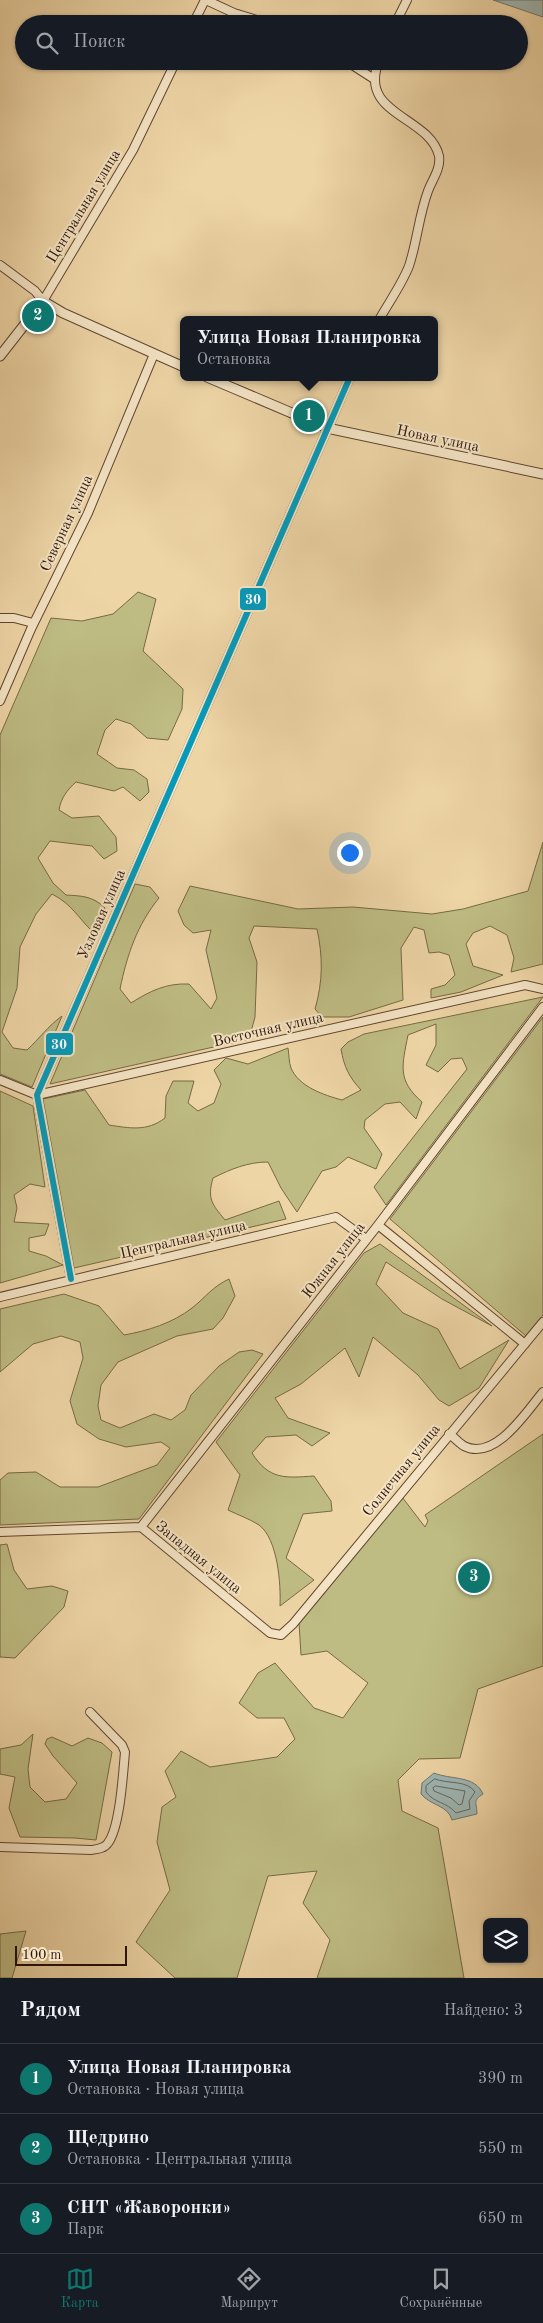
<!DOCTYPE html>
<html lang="ru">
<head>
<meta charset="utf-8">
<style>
	:root { --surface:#171b24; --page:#20242c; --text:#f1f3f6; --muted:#9ea1a6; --line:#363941; --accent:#0f766e }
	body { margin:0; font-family:"Old Standard TT",serif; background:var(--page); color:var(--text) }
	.controls { position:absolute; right:15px; bottom:15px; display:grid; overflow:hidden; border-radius:8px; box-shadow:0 1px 4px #0004 }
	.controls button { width:45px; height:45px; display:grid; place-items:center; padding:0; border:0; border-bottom:1px solid var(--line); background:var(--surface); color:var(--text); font:25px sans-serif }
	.scale { position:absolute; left:15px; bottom:12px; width:112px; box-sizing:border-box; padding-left:5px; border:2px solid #30160a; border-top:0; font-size:14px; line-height:18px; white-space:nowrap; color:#30160a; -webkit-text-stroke:4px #f4e4c5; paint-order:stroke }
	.you { position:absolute; left:349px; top:852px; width:18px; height:18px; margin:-12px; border:4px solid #fff; border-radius:50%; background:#1a73e8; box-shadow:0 0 0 8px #1a73e833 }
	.badge { display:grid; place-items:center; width:32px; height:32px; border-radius:50%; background:var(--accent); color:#fff; font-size:16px; font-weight:700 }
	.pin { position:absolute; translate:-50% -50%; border:2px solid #fff; box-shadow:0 1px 5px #0006 }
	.popup { position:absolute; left:180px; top:316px; width:258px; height:65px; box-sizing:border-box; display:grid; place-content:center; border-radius:8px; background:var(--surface); filter:drop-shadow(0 1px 4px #0005); font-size:16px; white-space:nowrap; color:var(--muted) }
	.popup b { font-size:19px; color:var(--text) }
	.popup::after { content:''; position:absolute; left:50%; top:100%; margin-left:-10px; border:10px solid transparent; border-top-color:var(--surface) }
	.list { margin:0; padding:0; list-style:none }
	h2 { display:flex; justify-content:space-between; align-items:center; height:65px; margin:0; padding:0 20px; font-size:21px }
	h2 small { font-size:16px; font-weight:400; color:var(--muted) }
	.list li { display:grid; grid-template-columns:32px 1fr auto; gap:15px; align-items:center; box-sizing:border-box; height:70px; padding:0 20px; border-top:1px solid var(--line) }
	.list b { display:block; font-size:19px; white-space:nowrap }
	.list p { margin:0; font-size:16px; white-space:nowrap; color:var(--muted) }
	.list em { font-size:16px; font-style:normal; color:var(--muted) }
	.icon { flex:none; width:28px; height:28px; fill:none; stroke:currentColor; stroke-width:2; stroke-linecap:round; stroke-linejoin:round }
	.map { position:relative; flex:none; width:543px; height:1978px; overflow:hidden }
	.search { position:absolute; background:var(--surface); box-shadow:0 1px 4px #0004; left:15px; right:15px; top:15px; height:55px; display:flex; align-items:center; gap:12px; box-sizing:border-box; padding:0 18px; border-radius:28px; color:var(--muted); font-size:19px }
	.sheet { height:275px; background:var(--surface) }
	nav { display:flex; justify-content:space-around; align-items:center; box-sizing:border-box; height:70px; border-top:1px solid var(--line); background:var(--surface); font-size:14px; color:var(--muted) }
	nav a { display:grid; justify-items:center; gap:2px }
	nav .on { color:var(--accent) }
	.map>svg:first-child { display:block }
	.green { fill:#bebc83; stroke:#776946 }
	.water { fill:#9eb6b3; stroke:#72766f }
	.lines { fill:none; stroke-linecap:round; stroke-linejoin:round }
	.shore { stroke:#67665e; stroke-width:1 }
	.minor-casing { stroke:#604631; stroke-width:10 }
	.tertiary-casing { stroke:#604631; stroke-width:11 }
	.minor { stroke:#f4e4c5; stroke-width:8 }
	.tertiary { stroke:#f4e4c5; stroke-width:9 }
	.bus-1-casing { stroke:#f4e4c5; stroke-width:10 }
	.bus-1 { stroke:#059aba; stroke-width:6 }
	.labels { text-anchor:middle; stroke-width:4; stroke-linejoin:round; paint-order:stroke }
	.street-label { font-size:15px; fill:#30160a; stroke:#f4e4c5 }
	.line-badge { stroke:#f4e4c5; stroke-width:2 }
	.badge-label { font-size:14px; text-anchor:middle; font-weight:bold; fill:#fff }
</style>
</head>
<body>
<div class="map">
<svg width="543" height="1978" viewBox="0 0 543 1978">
	<rect width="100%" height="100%" fill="#eed5a6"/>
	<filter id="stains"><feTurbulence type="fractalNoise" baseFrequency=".004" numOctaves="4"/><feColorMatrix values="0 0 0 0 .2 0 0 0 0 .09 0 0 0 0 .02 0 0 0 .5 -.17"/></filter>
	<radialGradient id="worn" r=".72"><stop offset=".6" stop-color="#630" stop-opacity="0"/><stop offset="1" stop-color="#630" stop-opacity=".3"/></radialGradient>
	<path class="green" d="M138,592L156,599L143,651L183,689L182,709L168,740L147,738L131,724L116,719L105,730L97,754L117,768L134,770L147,779L149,792L140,801L123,787L114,791L76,782C67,790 61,798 59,810L72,818L99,816L116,837L117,851L104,859L92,846L50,841L38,858L53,883L66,895C82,896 93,896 105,908L101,921L93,932C78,918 73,905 52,894L36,914L20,947L17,988L2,1032L13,1048L27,1050C39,1039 48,1026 62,1016L32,1087L0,1074V735L51,618L82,621L113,614Z
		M543,842V964L511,972L514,958L507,935L490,926L473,933L466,944L473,966L503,975L461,992L431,998V989L445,985L455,975L449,955L439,952L429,953L424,930L414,927L401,948L403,1000L349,1017H322L315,1009C323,981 323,957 317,929L254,926L249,938L257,962L255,1017L249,1039L50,1084L135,884L150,887L159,898C137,925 127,955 120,989L131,1003C150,991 166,983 189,984L211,1009L217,998L206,950L211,930L193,933L184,925L178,911L190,886L298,909L353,907L432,914L463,909L528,891Z
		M543,997L386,1205L374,1187L467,1069L462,1058L451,1059L438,1072L426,1065L436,1045V1024L408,1035C402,1066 397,1080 422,1102L416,1119L400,1102L385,1104L365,1120L364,1128L382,1154L376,1169L348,1157L336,1167L322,1171L297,1212L281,1188L268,1162C248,1162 231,1169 213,1178C207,1199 212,1204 225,1220L279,1201L286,1219L74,1268L43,1099L85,1090L109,1125C129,1128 147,1132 165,1118L166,1096L173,1081H194L188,1103L198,1111L214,1103L221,1084L214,1070L226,1058L248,1064L288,1048C289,1054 289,1063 291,1068C299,1087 324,1095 342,1100L361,1090C349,1077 344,1067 341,1049L348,1042L364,1034Z
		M543,1017V1315L526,1336L390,1219Z
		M0,1091L33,1106L45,1187L30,1184L14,1195L17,1208L14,1222L49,1224L45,1235L29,1238V1251L46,1256L63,1265L0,1283Z
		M380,1244L492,1326L442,1299L386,1262L376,1284L403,1313L438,1329L460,1369L509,1340L479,1388L449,1406L439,1400L418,1375L373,1337L359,1377L345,1348L301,1384L275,1398L288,1418L330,1433L312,1446L296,1435L266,1437L252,1453C269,1480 285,1478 314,1476L331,1501L332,1511L303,1514L286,1558L314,1580L280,1606C281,1585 278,1539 259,1525C250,1519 238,1515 228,1510L240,1475L216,1442L364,1253Z
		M229,1279L235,1296L223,1318L213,1329L177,1336L118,1362L101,1385L98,1406L101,1420L120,1428L154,1414L171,1420L185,1410L191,1395L219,1366L239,1352L252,1350L263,1354L139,1519L0,1525V1480L8,1473L36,1472L60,1487H98L157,1465L170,1448L161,1442L126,1447L99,1439L77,1424L70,1401L83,1358L80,1342L61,1336L33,1344L0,1372V1309L64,1294L99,1306L124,1335C147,1331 173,1323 192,1308C206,1297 212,1287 229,1279Z
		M543,1434V1666L478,1689L460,1758L419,1759L398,1780L402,1811L438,1828L464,1978H317L330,1940L303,1903L317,1871L268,1876L237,1978H175L136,1942L170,1890L157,1842L162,1807L176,1797L165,1771L181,1751L210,1767L277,1757L295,1739L284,1718H257L239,1703L258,1673L275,1663L314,1708L343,1718L368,1683L327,1651L301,1655L299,1622L402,1497L425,1527L428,1521L425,1515Z
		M7,1544L14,1570L27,1589L52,1586L68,1591L64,1607L15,1658L0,1657V1545Z
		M33,1734L28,1769L30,1787L45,1802L66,1799L77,1783L53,1756L45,1744L47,1739L52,1737L72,1746L88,1738L102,1743L112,1752L96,1840L75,1838L20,1837L9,1808L15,1777L0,1774V1749L21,1745Z
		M26,1931L12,1978H0V1934Z"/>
	<path class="water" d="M493,0H543V17Z
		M434,1773C451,1780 475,1775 483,1794C472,1801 477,1803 477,1814L452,1820C448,1805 431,1806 421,1794L422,1783Z"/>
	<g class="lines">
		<path class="shore" d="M435,1779C447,1784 468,1780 475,1792L469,1801L470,1809L456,1813C447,1802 434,1803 426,1792V1786Z
			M436,1786L465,1791L462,1804L459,1805L451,1798L434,1791L433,1788Z"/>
		<g class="minor-casing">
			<path id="minor" d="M206,0L234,13L270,24
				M193,24L205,0
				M395,24L407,0
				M346,61L374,79
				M379,61C357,115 430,116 439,156C441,169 432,180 428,191C419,215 417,242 409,266C402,284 389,302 379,320
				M0,265L35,291L43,301
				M43,301L133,150L176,61
				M0,618H14L33,623
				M0,701L31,629L88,513L154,354
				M0,1080L37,1095L525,985L543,989
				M378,1225L525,1344
				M71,1279L37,1095L350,377
				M0,1297L336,1217L366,1239
				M449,1434C454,1437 459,1443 464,1446C495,1462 527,1411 543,1392
				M141,1527L378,1225L543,1007
				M0,1532L141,1527L270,1633L281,1635L293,1624L543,1322
				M0,1847L91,1850C97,1849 104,1849 108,1843C120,1827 123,1774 125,1752L122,1745L90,1712"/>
		</g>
		<g class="tertiary-casing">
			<path id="tertiary" d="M0,356L43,301L63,313L184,367
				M207,377L327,428L543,474"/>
		</g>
		<use href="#minor" class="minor"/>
		<use href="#tertiary" class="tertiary"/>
		<g class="bus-1-casing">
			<path id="bus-1" d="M71,1279L37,1095L350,377"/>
		</g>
		<use href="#bus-1" class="bus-1"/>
	</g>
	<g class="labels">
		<g class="street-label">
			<text transform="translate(83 206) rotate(-59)" y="5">Центральная улица</text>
			<text transform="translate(438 438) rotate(12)" y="5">Новая улица</text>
			<text transform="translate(66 523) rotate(-65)" y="5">Северная улица</text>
			<text transform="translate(101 914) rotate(-66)" y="5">Узловая улица</text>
			<text transform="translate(268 1029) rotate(-13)" y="5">Восточная улица</text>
			<text transform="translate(183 1239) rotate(-13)" y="5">Центральная улица</text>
			<text transform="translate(333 1260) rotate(-52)" y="5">Южная улица</text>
			<text transform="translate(401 1470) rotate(-51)" y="5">Солнечная улица</text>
			<text transform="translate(199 1557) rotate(39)" y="5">Западная улица</text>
		</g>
	</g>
	<g class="line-badge">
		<rect x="239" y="587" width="28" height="24" rx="5" fill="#059aba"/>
		<rect x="45" y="1032" width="29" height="24" rx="5" fill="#059aba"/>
	</g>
	<g class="badge-label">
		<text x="253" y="604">30</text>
		<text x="59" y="1049">30</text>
	</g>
	<rect width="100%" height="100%" filter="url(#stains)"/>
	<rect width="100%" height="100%" fill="url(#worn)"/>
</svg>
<div class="controls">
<button><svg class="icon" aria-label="layers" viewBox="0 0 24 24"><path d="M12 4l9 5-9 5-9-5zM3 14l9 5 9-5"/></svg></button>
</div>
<div class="scale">100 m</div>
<div class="you"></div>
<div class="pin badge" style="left:309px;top:416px">1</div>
<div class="popup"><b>Улица Новая Планировка</b>Остановка</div>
<div class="pin badge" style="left:38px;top:316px">2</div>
<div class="pin badge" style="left:474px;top:1577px">3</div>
<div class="search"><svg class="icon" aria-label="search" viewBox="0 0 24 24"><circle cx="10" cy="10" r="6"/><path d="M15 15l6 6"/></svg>Поиск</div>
</div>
<section class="sheet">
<h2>Рядом<small>Найдено: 3</small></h2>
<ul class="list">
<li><span class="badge">1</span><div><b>Улица Новая Планировка</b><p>Остановка · Новая улица</p></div><em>390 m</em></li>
<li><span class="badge">2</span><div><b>Щедрино</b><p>Остановка · Центральная улица</p></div><em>550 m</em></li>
<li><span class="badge">3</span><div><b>СНТ «Жаворонки»</b><p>Парк</p></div><em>650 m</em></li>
</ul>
</section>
<nav>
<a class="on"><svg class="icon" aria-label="map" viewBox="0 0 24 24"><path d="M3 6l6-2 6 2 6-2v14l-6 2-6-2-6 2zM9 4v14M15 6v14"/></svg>Карта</a>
<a><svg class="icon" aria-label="directions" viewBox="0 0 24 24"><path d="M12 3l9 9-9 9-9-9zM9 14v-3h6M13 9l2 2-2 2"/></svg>Маршрут</a>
<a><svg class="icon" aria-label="saved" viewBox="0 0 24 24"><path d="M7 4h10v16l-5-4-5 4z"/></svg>Сохранённые</a>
</nav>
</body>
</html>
